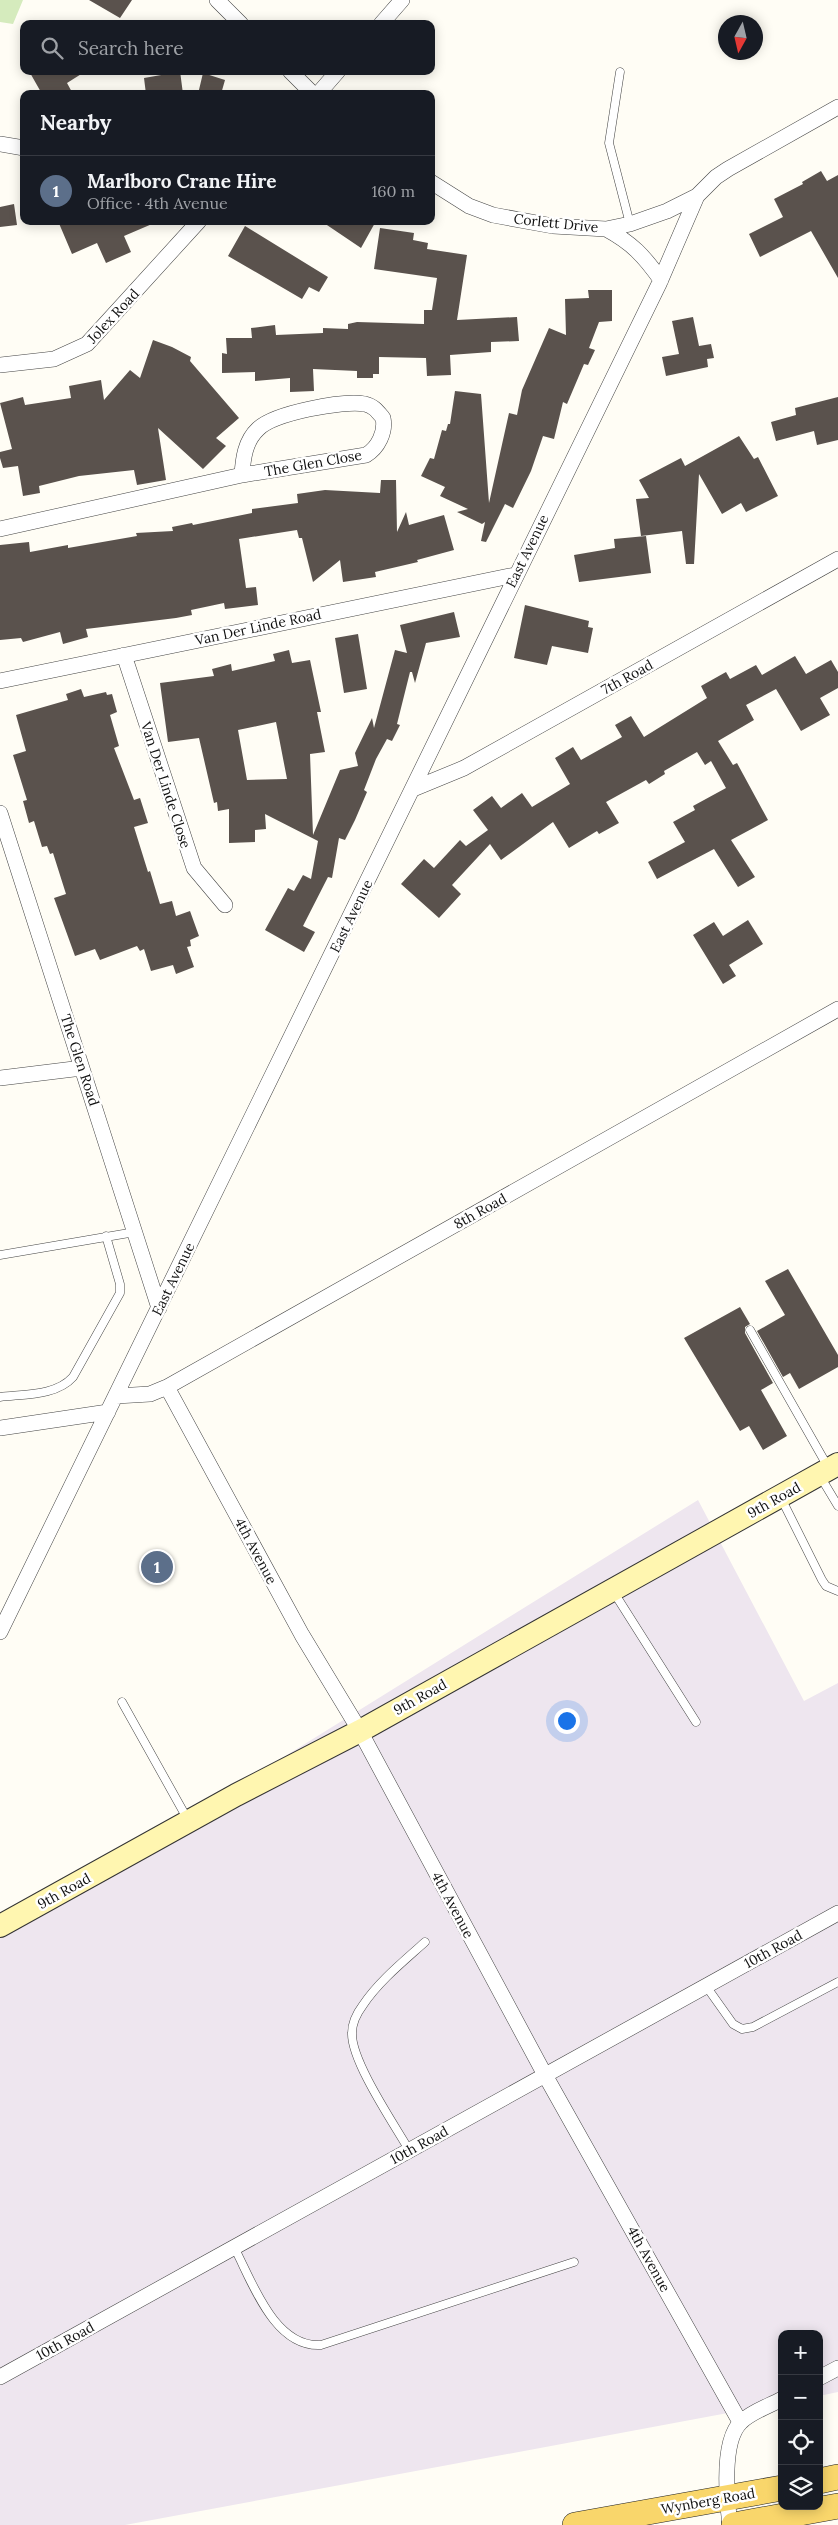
<!DOCTYPE html>
<html lang="en">
<head>
<meta charset="utf-8">
<style>
	:root { --surface:#171b24; --page:#20242c; --text:#f1f3f6; --muted:#9ea1a6; --line:#363941; --accent:#c4262e }
	body { margin:0; font-family:Lora,serif; background:var(--page); color:var(--text) }
	.controls { position:absolute; right:15px; bottom:15px; display:grid; overflow:hidden; border-radius:10px; box-shadow:0 2px 12px #0003 }
	.controls button { width:45px; height:45px; display:grid; place-items:center; padding:0; border:0; border-bottom:1px solid var(--line); background:var(--surface); color:var(--text); font:25px sans-serif }
	.compass { position:absolute; left:718px; top:15px; width:45px; height:45px; border-radius:50%; background:var(--surface); box-shadow:0 2px 12px #0003; rotate:188deg }
	.you { position:absolute; left:566px; top:1720px; width:18px; height:18px; margin:-12px; border:4px solid #fff; border-radius:50%; background:#1a73e8; box-shadow:0 0 0 8px #1a73e833 }
	.badge { display:grid; place-items:center; width:32px; height:32px; border-radius:50%; background:var(--accent); color:#fff; font-size:16px; font-weight:700 }
	.pin { position:absolute; translate:-50% -50%; border:2px solid #fff; box-shadow:0 1px 5px #0006 }
	.list { margin:0; padding:0; list-style:none }
	h2 { display:flex; justify-content:space-between; align-items:center; height:65px; margin:0; padding:0 20px; font-size:21px }
	h2 small { font-size:16px; font-weight:400; color:var(--muted) }
	.list li { display:grid; grid-template-columns:32px 1fr auto; gap:15px; align-items:center; box-sizing:border-box; height:70px; padding:0 20px; border-top:1px solid var(--line) }
	.list b { display:block; font-size:19px; white-space:nowrap }
	.list p { margin:0; font-size:16px; white-space:nowrap; color:var(--muted) }
	.list em { font-size:16px; font-style:normal; color:var(--muted) }
	.icon { flex:none; width:28px; height:28px; fill:none; stroke:currentColor; stroke-width:2; stroke-linecap:round; stroke-linejoin:round }
	.map { position:relative; flex:none; width:838px; height:2525px; overflow:hidden }
	.search { position:absolute; background:var(--surface); box-shadow:0 2px 12px #0003; left:20px; top:20px; width:415px; height:55px; display:flex; align-items:center; gap:12px; box-sizing:border-box; padding:0 18px; border-radius:10px; color:var(--muted); font-size:19px }
	.panel { position:absolute; background:var(--surface); box-shadow:0 2px 12px #0003; left:20px; top:90px; width:415px; height:135px; border-radius:10px }
	.map>svg:first-child { display:block }
	.industrial { fill:#eee6ef }
	.green { fill:#d5ebbd }
	.building { fill:#5a524d; fill-rule:evenodd }
	.lines { fill:none; stroke-linecap:round; stroke-linejoin:round }
	.lane-casing { stroke:#444; stroke-width:9 }
	.street-casing { stroke:#444; stroke-width:16 }
	.secondary-casing { stroke:#333; stroke-width:24 }
	.primary-casing { stroke:#222; stroke-width:26 }
	.lane { stroke:#fff; stroke-width:8 }
	.street { stroke:#fff; stroke-width:15 }
	.secondary { stroke:#fff6b0; stroke-width:22 }
	.primary { stroke:#f9d66b; stroke-width:25 }
	.labels { text-anchor:middle; stroke-width:5; stroke-linejoin:round; paint-order:stroke }
	.street-label { font-size:14px; fill:#111; stroke:#fff }
</style>
</head>
<body>
<div class="map">
<svg width="838" height="2525" viewBox="0 0 838 2525">
	<rect width="100%" height="100%" fill="#fffdf5"/>
	<path class="industrial" d="M698,1500L804,1701L838,1683V2392L819,2396V2334H782V2403L125,2525H0V1933Z"/>
	<path class="green" d="M0,0H23L13,24L0,22Z"/>
	<path class="building" d="M89,0H132L120,18Z
		M29,71H86L67,83L73,94H42Z
		M167,71H180L183,94H146L144,78L167,74Z
		M203,73L225,80L221,94H198Z
		M821,171L827,181L838,175V278L811,231L760,257L749,234L783,217L774,199L803,184L802,182Z
		M14,204L17,225L0,227V207Z
		M58,221H159L124,236L131,252L106,263L97,243L72,254Z
		M321,221H376L361,248Z
		M245,226L328,277L319,292L309,287L302,299L228,256Z
		M380,228L414,233L413,240L428,243L427,249L467,255L457,320L517,317L519,341L491,342V352L450,355L451,375L427,376L426,358L379,357V374H373V378H357V371L313,369L314,391L290,392V378L255,381V372L222,373V353L227,354L226,338H252L251,328L275,325L276,335L323,333V328L348,329V324L357,322L424,324V310H432L437,278L374,269Z
		M588,290H612V321L599,322L589,348L595,350L588,365L584,364L567,404L563,402L554,439L543,436L531,471L513,508L505,504L486,542L481,541L485,522L482,524L457,512L468,509L440,496L445,487L421,476L430,458L434,459L442,430L446,431L448,424H450L455,391L481,394L489,503L509,413L517,415L522,390L549,328L566,335L565,299L589,298Z
		M693,317L699,346L711,344L714,358L707,359L708,367L666,376L662,357L679,354L672,321Z
		M153,340L172,347L191,357L190,361L239,418L216,438L226,446L203,469L158,428L166,480L137,485L134,470L79,476L39,486L40,493L23,496L18,466L3,468L0,458V452L12,449L0,403L23,397L25,405L71,398L69,386L101,380L104,400L130,370L140,378Z
		M838,397V440L817,445L814,431L776,441L771,422L796,415L795,408Z
		M739,436L754,459L758,457L778,496L746,512L741,503L722,514L699,474L694,564H686L682,531L641,536L636,499L649,498L639,480L681,458L685,466Z
		M381,480H396L397,532L406,512L409,525L444,515L454,550L417,560L418,562L375,572L376,577L343,582L340,560L313,582L302,538H299L297,530L239,539L246,588L256,587L258,605L225,609L224,603L191,610L192,615L176,618L86,629L88,637L63,644L60,632L23,642L21,638L0,640V545L29,542L30,552L68,545V548L137,536L136,533L173,531L172,527L192,523L193,525L252,513V509L298,503L297,494L325,490L380,493Z
		M646,536L651,573L579,582L574,555L615,548L614,539Z
		M525,605L589,621L588,627L593,628L588,653L552,646L547,665L514,658Z
		M454,612L460,637L426,643L415,683L412,672H410L397,724L400,725L392,741L387,739L376,759L364,790L367,792L355,820L345,840L339,838L332,878L328,877L303,926L315,932L304,952L265,930L288,888L294,891L303,875L311,879L318,841L265,814L266,829L255,830V842L229,843V809L218,811L217,802L214,803L199,738L168,742L160,683L214,676L212,669L231,664L232,671L275,661L273,654L289,650L292,663L310,660L321,712H317L325,752L310,754L313,835L340,770L358,766L355,753L372,718L374,728L395,650L407,653L400,625ZM276,722L287,779L247,780L238,730Z
		M358,634L367,689L344,693L335,638Z
		M795,656L806,674L831,660L838,672V688L820,698L830,715L801,731L776,689L746,705L754,720L718,741L733,765L737,763L768,820L731,840L755,877L738,887L714,849L657,879L648,862L685,842L673,822L695,810L693,806L726,788L711,761L705,765L697,752L664,771L665,774L649,784L646,780L606,802L619,823L599,834L597,831L569,848L553,822L501,860L490,844L452,885L461,894L439,918L401,884L424,859L434,868L460,840L466,846L488,830L473,810L492,796L501,808L522,793L532,807L570,784L555,758L573,747L581,760L622,737L615,725L631,716L644,737L707,698L701,686L726,672L730,679L756,665L762,675Z
		M81,689L84,697L106,692L107,695L112,694L117,712L110,715L119,746L114,748L134,800L140,798L148,823L134,827L148,872L150,871L160,904L172,901L176,916L190,911L199,936L190,940L191,946L187,947L194,967L176,974L173,965L151,971L144,949L140,951L137,946L100,960L95,949L75,956L54,898L66,894L53,853L50,854L47,846L42,847L34,821L29,823L23,801L27,800L13,755L26,751L16,715L68,700L66,694Z
		M748,920L763,944L729,965L736,976L723,984L693,935L714,922L723,936Z
		M788,1269L838,1355V1367L799,1389L790,1373L783,1377L757,1331L785,1315L765,1281Z
		M740,1307L750,1324L745,1327V1333L773,1383L761,1390L787,1436L763,1450L749,1426L740,1431L684,1338Z"/>
	<g class="lines">
		<g class="lane-casing">
			<path id="lane" d="M620,72L609,143L630,224
				M0,1255L135,1232
				M750,1330L828,1467
				M0,1397C24,1394 56,1396 73,1377L120,1293V1284L106,1236
				M820,1476L838,1506
				M781,1498L822,1580L826,1586L838,1591
				M613,1591L696,1722
				M122,1702L188,1820
				M706,1986L733,2024L742,2029L753,2027L838,1982
				M409,2150C394,2124 351,2061 352,2033C352,2024 357,2013 363,2005C379,1981 404,1961 425,1942
				M234,2247C252,2281 274,2348 321,2345L574,2262"/>
		</g>
		<g class="street-casing">
			<path id="street" d="M217,0L241,24
				M381,24L402,0
				M290,71L313,94
				M318,94L338,71
				M0,144L24,148
				M431,182L469,206L493,215L553,226L606,229L630,224L667,211L697,196L716,177L728,169L838,107
				M606,229C632,243 644,256 661,280
				M0,365L54,359L87,344L199,221
				M0,529L242,475L366,455C378,448 386,432 383,418C378,412 374,406 365,404C343,400 274,413 258,429C245,441 243,459 242,475
				M124,655L194,868L225,905
				M0,681L515,575
				M413,789L464,768L838,559
				M0,813L159,1308
				M0,1078L82,1068
				M167,1387L302,1635L360,1731L545,2075L740,2422
				M116,1396L150,1394L167,1387L838,1009
				M0,1428L108,1412
				M0,1632L659,284L697,196
				M0,2377L838,1913
				M819,2378L838,2368
				M730,2525C727,2501 721,2441 741,2422C751,2412 769,2406 782,2399"/>
		</g>
		<g class="secondary-casing">
			<path id="secondary" d="M0,1926L236,1795L360,1731L838,1464"/>
		</g>
		<g class="primary-casing">
			<path id="primary" d="M819,2481L838,2477
				M575,2525L782,2488
				M734,2525L838,2506"/>
		</g>
		<use href="#lane" class="lane"/>
		<use href="#street" class="street"/>
		<use href="#secondary" class="secondary"/>
		<use href="#primary" class="primary"/>
	</g>
	<g class="labels">
		<g class="street-label">
			<text transform="translate(556 223) rotate(6)" y="5">Corlett Drive</text>
			<text transform="translate(113 316) rotate(-47)" y="5">Jolex Road</text>
			<text transform="translate(313 463) rotate(-10)" y="5">The Glen Close</text>
			<text transform="translate(527 551) rotate(-64)" y="5">East Avenue</text>
			<text transform="translate(258 627) rotate(-12)" y="5">Van Der Linde Road</text>
			<text transform="translate(627 677) rotate(-29)" y="5">7th Road</text>
			<text transform="translate(166 785) rotate(72)" y="5">Van Der Linde Close</text>
			<text transform="translate(351 916) rotate(-64)" y="5">East Avenue</text>
			<text transform="translate(80 1060) rotate(72)" y="5">The Glen Road</text>
			<text transform="translate(480 1211) rotate(-29)" y="5">8th Road</text>
			<text transform="translate(173 1279) rotate(-64)" y="5">East Avenue</text>
			<text transform="translate(774 1500) rotate(-29)" y="5">9th Road</text>
			<text transform="translate(256 1551) rotate(62)" y="5">4th Avenue</text>
			<text transform="translate(420 1697) rotate(-29)" y="5">9th Road</text>
			<text transform="translate(64 1891) rotate(-29)" y="5">9th Road</text>
			<text transform="translate(453 1905) rotate(62)" y="5">4th Avenue</text>
			<text transform="translate(773 1949) rotate(-29)" y="5">10th Road</text>
			<text transform="translate(419 2145) rotate(-29)" y="5">10th Road</text>
			<text transform="translate(649 2259) rotate(61)" y="5">4th Avenue</text>
			<text transform="translate(65 2341) rotate(-29)" y="5">10th Road</text>
			<text transform="translate(708 2501) rotate(-10)" y="5">Wynberg Road</text>
		</g>
	</g>
</svg>
<div class="controls">
<button>+</button>
<button>−</button>
<button><svg class="icon" aria-label="locate" viewBox="0 0 24 24"><circle cx="12" cy="12" r="6"/><path d="M12 2v4M12 18v4M2 12h4M18 12h4"/></svg></button>
<button><svg class="icon" aria-label="layers" viewBox="0 0 24 24"><path d="M12 4l9 5-9 5-9-5zM3 14l9 5 9-5"/></svg></button>
</div>
<svg class="compass" viewBox="-18 -18 36 36"><path d="M0-13l5 13h-10z" fill="#e53935"/><path d="M0 13l5-13h-10z" fill="#9ea1a6"/></svg>
<div class="you"></div>
<div class="pin badge" style="left:157px;top:1567px;background:#5c6f8a">1</div>
<div class="search"><svg class="icon" aria-label="search" viewBox="0 0 24 24"><circle cx="10" cy="10" r="6"/><path d="M15 15l6 6"/></svg>Search here</div>
<section class="panel">
<h2>Nearby<small></small></h2>
<ul class="list">
<li><span class="badge" style="background:#5c6f8a">1</span><div><b>Marlboro Crane Hire</b><p>Office · 4th Avenue</p></div><em>160 m</em></li>
</ul>
</section>
</div>
</body>
</html>
